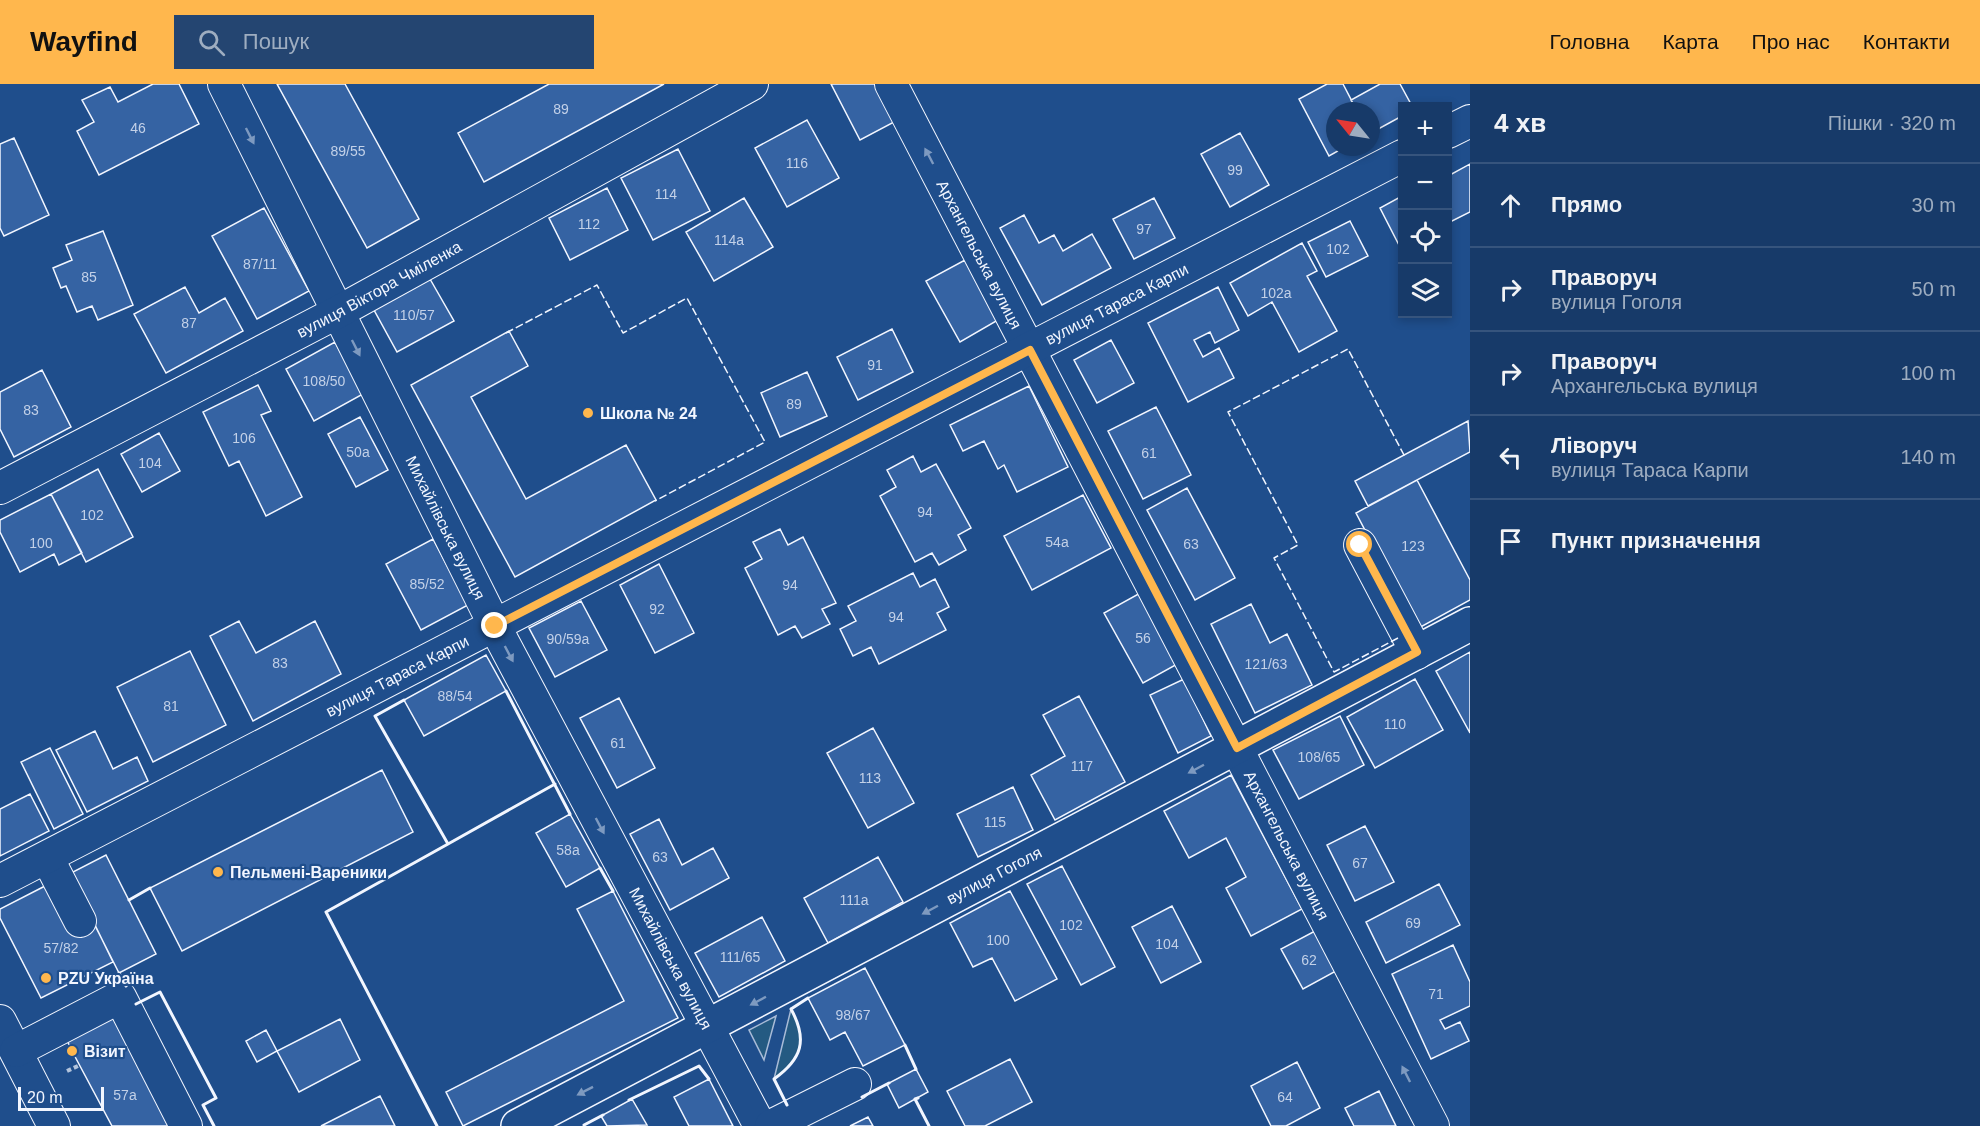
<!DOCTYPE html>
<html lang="uk">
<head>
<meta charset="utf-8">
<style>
	:root { --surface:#173a69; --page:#244571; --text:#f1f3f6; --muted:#9eadc0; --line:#36547d; --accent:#ffb74d }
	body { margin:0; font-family:Helvetica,sans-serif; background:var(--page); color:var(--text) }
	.controls { position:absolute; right:18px; top:18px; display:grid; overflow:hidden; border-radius:0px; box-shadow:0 3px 9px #0003 }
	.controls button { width:54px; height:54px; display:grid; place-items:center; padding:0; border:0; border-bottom:2px solid var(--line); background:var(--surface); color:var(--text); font:30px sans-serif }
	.compass { position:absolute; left:1326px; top:18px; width:54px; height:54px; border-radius:50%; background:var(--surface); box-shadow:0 3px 9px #0003; rotate:300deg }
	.scale { position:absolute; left:18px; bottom:15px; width:86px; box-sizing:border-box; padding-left:6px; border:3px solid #f2f6ff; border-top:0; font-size:16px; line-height:21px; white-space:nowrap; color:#f2f6ff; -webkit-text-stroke:4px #1f4e8c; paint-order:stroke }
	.stop { position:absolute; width:18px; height:18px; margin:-14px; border:4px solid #ffb74d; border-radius:50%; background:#fff }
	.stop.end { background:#ffb74d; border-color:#fff; box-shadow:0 2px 6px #0008 }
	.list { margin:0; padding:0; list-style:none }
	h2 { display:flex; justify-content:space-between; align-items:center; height:78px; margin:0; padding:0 24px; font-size:26px }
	h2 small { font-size:20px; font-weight:400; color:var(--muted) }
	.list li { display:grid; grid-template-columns:39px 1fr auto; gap:18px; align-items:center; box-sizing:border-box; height:84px; padding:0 24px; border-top:2px solid var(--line) }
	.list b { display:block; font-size:22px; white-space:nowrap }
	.list p { margin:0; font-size:20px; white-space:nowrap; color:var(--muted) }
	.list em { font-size:20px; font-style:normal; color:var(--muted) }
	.icon { flex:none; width:33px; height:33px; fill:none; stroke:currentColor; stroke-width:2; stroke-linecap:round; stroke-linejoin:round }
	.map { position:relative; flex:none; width:1470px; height:1042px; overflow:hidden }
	header { display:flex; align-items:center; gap:36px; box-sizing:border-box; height:84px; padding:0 30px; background:var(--accent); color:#111 }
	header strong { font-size:28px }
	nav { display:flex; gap:33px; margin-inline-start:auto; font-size:21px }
	.search { width:420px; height:54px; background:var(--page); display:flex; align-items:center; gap:15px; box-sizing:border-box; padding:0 21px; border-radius:0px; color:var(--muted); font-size:22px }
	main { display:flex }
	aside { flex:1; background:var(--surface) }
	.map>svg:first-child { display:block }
	.green { fill:#245a82; stroke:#a8bbd7; stroke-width:1.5 }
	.building { fill:#3563a3; stroke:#f2f6ff; stroke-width:1.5 }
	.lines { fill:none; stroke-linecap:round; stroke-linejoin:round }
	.minor-casing { stroke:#f2f6ff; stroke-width:34 }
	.major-casing { stroke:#f2f6ff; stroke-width:36 }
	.path { stroke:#b3c4dc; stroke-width:4; stroke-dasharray:4.5 3; stroke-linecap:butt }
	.minor { stroke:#1f4e8c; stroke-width:32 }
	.major { stroke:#1f4e8c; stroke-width:33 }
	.fence { stroke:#f2f6ff; stroke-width:1.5; stroke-dasharray:8 3; stroke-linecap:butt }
	.wall { stroke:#f2f6ff; stroke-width:3 }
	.oneway { fill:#7e9ac0 }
	.route { stroke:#ffb74d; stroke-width:8 }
	.poi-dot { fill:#ffb74d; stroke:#1f4e8c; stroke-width:2 }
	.labels { text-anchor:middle; stroke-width:4.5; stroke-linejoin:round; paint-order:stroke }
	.number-label { font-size:14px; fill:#c3d1e8 }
	.street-label { font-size:16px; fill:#f2f6ff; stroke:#1f4e8c }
	.poi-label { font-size:16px; font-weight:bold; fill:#f2f6ff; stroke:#1f4e8c; text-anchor:start }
</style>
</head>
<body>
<header>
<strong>Wayfind</strong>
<div class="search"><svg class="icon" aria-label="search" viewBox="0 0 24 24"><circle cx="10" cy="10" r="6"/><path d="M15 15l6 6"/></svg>Пошук</div>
<nav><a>Головна</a><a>Карта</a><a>Про нас</a><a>Контакти</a></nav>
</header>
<main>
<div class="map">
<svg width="1470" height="1042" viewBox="0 0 1470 1042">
	<rect width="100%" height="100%" fill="#1f4e8c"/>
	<path class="green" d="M791,925C808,956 802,975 774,995Z
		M776,932L764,976L749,946Z"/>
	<path class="building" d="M153,0H179L199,40L99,91L77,47L94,38L82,16L110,3L118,18Z
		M277,0H345L419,135L367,164Z
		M549,0H664L484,98L458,49Z
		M831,0H877L896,37L860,56Z
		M1327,0H1343L1357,27H1335V63H1345L1329,72L1299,15Z
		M1380,0H1400L1412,22H1402V32L1371,49V27H1357L1351,16Z
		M807,36L839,94L787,123L755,64Z
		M1240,49L1269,101L1230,123L1201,70Z
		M14,54L49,131L4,152L0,144V60Z
		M678,65L710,127L653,156L621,94Z
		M1470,80V128L1448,139V92Z
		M607,104L628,146L570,176L549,134Z
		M1402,112V167L1380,124Z
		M744,114L773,163L714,197L686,148Z
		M1154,114L1175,154L1134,175L1113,135Z
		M264,124L309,207L257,235L212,152Z
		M1024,131L1039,159L1054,151L1063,167L1092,150L1111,184L1042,221L1000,144Z
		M1350,137L1368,172L1326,193L1308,158Z
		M103,147L133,221L98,236L92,222L77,228L66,202L61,204L53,184L72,176L66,161Z
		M1302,159L1317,187L1307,192L1337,247L1299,268L1272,218L1248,232L1230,199Z
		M965,176L998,236L960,258L926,197Z
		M430,195L454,237L397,268L374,226Z
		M185,203L199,229L225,214L243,247L166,289L134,230Z
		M1218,203L1239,246L1215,259L1210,248L1194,256L1203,273L1219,264L1234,294L1188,318L1148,239Z
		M892,245L913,288L858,316L837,273Z
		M509,247L528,282L471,313L526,415L626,361L656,416L515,493L411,301Z
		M1111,256L1134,299L1097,319L1074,276Z
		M335,258L363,310L314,337L286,285Z
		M42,286L71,343L14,373L0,345V308Z
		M807,288L827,332L780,353L761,309Z
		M258,301L271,327L261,331L302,413L266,432L239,377L229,382L203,328Z
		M1029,302L1068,383L1017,408L1004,381L998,385L984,357L963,367L950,341Z
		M1156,323L1191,391L1143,415L1108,347Z
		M360,333L388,386L356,403L328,350Z
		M1468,337L1470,368L1368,422L1355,397Z
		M159,349L180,387L142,408L121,370Z
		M913,372L921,388L936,380L971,444L958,451L966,466L939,481L932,469L915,478L880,412L896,403L887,386Z
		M98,385L133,453L86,478L51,410Z
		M1417,396L1470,496V516L1417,545L1356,429Z
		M1187,404L1235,494L1195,516L1147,426Z
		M51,410L82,469L59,481L54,470L20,488L0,448V436Z
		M1083,411L1111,464L1032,506L1004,452Z
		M780,445L788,461L803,453L836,519L822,525L830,540L802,554L795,542L778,551L745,484L762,475L753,458Z
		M433,455L468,521L421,546L386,480Z
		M659,480L694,549L655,569L620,501Z
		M913,489L920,503L935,495L949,523L937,529L946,546L879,580L871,563L853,572L840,545L856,537L848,522Z
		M1142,508L1181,578L1143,599L1104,529Z
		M581,517L607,566L555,593L529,544Z
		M1251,520L1270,559L1287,550L1312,601L1255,629L1211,540Z
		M239,537L256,569L315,537L341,590L253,637L210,552Z
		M190,567L226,641L153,678L117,603Z
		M1470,568V649L1436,587Z
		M486,571L506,607L424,652L404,616Z
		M1184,595L1211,652L1178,669L1150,611Z
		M1415,595L1443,646L1375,684L1347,633Z
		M1079,612L1125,698L1055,736L1031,691L1065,672L1043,631Z
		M619,614L655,684L617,704L580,634Z
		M1340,632L1364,681L1299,715L1273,666Z
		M873,644L914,719L868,744L827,669Z
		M95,647L113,685L137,673L148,697L87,728L56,666Z
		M50,664L83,730L54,745L21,678Z
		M382,686L413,748L182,867L150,804Z
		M1231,691L1302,825L1251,852L1226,804L1246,793L1226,754L1189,774L1164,727Z
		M1013,703L1033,746L978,773L957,730Z
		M30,710L49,747L0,772V725Z
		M570,730L600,784L566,803L536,749Z
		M659,735L682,781L713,764L729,794L670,826L630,750Z
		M1365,742L1394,798L1355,817L1327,761Z
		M106,771L156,870L119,889L69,790Z
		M878,773L903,818L828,859L804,814Z
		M1062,782L1115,883L1081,901L1027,800Z
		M1439,800L1460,841L1386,879L1366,838Z
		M47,801L94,839L113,878L41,914L0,834V825Z
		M613,807L678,934L463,1042L446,1008L624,917L577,825Z
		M1010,807L1057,895L1015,917L992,874L973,883L950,839Z
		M1172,822L1201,878L1161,899L1132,843Z
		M762,833L785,877L719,913L695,869Z
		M1315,847L1336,887L1303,905L1281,865Z
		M1453,861L1470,898V922L1440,936L1445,945L1460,938L1469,957L1431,975L1392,890Z
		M865,884L905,961L863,982L845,948L830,956L808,914Z
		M110,926L170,1042H112L72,967L64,950Z
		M340,935L360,976L299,1008L277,967Z
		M266,946L277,967L257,978L246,957Z
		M1010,975L1032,1018L985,1042H965L947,1007Z
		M1297,978L1320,1024L1286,1042H1271L1251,1002Z
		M916,985L928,1008L899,1024L887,1000Z
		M709,995L733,1042H689L674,1013Z
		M1379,1007L1396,1042H1354L1345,1024Z
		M380,1012L395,1042H321Z
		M632,1015L647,1041L607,1042L601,1032Z
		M868,1033L873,1042H850Z"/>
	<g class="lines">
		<g class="minor-casing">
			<g id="minor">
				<path id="s1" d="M224,0L503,558L760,1042"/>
				<path id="s2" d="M891,0L1433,1042"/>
				<path d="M1448,48L1470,37"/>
				<path id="s3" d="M0,404L338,228L752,0"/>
				<path d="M1360,461L1417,569"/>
				<path d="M48,775L80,837"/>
				<path id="s4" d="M0,797L1402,72"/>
				<path d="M0,937L54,1042"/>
				<path d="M16,967L120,913L186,1042"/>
				<path d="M771,1042L855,1000"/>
			</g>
		</g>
		<g class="major-casing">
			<g id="major">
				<path id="s5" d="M518,1042L1470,540"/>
			</g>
		</g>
		<path class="path" d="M67,987L80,981"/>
		<use href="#minor" class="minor"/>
		<use href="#major" class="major"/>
		<path class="fence" d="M506,249L597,201L623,249L687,214L765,358L655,417
			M1398,554L1334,588L1274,474L1298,461L1228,328L1348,265L1404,371L1401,373"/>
		<path class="wall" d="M506,607L570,730
			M404,616L375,632L448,760L326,828L437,1042
			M448,760L555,700
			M600,784L613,807
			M129,816L150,804
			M119,889L126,902
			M136,920L160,908L216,1014L203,1021L214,1042
			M905,961L916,985
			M862,1013L889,999
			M918,1014L915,1015L929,1042
			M629,1016L699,982L709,995
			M787,1021L774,995C802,975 808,956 791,925L808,914
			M584,1041L603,1031"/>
	</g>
	<defs><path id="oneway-solid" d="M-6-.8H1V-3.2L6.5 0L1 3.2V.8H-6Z" transform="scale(1.5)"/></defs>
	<g class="oneway">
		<use href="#oneway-solid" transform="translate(250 52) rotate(63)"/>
		<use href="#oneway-solid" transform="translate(929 72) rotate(-118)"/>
		<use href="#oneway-solid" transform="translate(356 264) rotate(63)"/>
		<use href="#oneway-solid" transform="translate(509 570) rotate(62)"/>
		<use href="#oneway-solid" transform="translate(1196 685) rotate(152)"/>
		<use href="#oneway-solid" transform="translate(600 742) rotate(62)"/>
		<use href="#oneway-solid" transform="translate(930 826) rotate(152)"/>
		<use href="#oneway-solid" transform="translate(758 917) rotate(152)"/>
		<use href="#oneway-solid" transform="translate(1406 990) rotate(-117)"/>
		<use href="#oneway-solid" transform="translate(585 1007) rotate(153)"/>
	</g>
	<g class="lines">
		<path class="route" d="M495,542L1030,266L1237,664L1417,568L1360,461"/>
	</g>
	<g class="poi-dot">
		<circle cx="588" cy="329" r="6"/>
		<circle cx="218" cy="788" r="6"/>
		<circle cx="46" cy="894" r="6"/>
		<circle cx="72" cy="967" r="6"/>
	</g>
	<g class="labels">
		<g class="number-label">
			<text x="561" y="30">89</text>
			<text x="138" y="49">46</text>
			<text x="348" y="72">89/55</text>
			<text x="797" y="84">116</text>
			<text x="1235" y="91">99</text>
			<text x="666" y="115">114</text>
			<text x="589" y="145">112</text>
			<text x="1144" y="150">97</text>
			<text x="729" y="161">114а</text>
			<text x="1338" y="170">102</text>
			<text x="260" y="185">87/11</text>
			<text x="89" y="198">85</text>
			<text x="1276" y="214">102а</text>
			<text x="414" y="236">110/57</text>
			<text x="189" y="244">87</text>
			<text x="875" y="286">91</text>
			<text x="324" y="302">108/50</text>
			<text x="794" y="325">89</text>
			<text x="31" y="331">83</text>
			<text x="244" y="359">106</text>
			<text x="358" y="373">50а</text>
			<text x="1149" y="374">61</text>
			<text x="150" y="384">104</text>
			<text x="925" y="433">94</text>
			<text x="92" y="436">102</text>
			<text x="1057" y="463">54а</text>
			<text x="41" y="464">100</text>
			<text x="1191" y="465">63</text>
			<text x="1413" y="467">123</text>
			<text x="427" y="505">85/52</text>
			<text x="790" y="506">94</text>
			<text x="657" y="530">92</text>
			<text x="896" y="538">94</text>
			<text x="1143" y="559">56</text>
			<text x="568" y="560">90/59а</text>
			<text x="280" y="584">83</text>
			<text x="1266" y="585">121/63</text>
			<text x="455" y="617">88/54</text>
			<text x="171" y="627">81</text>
			<text x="1395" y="645">110</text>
			<text x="618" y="664">61</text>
			<text x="1319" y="678">108/65</text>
			<text x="1082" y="687">117</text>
			<text x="870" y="699">113</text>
			<text x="995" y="743">115</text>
			<text x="568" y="771">58а</text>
			<text x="660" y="778">63</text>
			<text x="1360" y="784">67</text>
			<text x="854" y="821">111а</text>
			<text x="1413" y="844">69</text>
			<text x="1071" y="846">102</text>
			<text x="998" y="861">100</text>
			<text x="1167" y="865">104</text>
			<text x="61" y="869">57/82</text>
			<text x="740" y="878">111/65</text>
			<text x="1309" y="881">62</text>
			<text x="1436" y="915">71</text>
			<text x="853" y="936">98/67</text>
			<text x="125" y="1016">57а</text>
			<text x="1285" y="1018">64</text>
		</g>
		<g class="street-label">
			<text dy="6" stroke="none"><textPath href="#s2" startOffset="192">Архангельська вулиця</textPath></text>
			<text dy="6" stroke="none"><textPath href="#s3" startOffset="428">вулиця Віктора Чміленка</textPath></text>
			<text dy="6" stroke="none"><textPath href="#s4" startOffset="1257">вулиця Тараса Карпи</textPath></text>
			<text dy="6" stroke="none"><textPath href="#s1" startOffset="496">Михайлівська вулиця</textPath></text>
			<text dy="6" stroke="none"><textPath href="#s4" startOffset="447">вулиця Тараса Карпи</textPath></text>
			<text dy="6" stroke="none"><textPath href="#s2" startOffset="858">Архангельська вулиця</textPath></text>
			<text dy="6" stroke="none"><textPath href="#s5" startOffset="538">вулиця Гоголя</textPath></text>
			<text dy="6" stroke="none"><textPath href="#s1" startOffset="982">Михайлівська вулиця</textPath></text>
		</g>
		<g class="poi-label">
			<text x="600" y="335">Школа № 24</text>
			<text x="230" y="794">Пельмені-Вареники</text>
			<text x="58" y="900">PZU Україна</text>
			<text x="84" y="973">Візит</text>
		</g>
	</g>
</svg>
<div class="controls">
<button>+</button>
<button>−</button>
<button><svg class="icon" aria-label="locate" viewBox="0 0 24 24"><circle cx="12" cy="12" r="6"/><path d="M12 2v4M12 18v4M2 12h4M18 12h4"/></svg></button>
<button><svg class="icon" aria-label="layers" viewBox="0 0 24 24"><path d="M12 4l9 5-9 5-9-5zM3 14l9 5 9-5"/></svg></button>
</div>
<svg class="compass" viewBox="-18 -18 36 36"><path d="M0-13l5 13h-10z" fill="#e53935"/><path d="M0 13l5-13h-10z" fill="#9eadc0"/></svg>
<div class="scale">20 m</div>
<div class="stop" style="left:1360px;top:461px"></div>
<div class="stop end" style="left:495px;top:542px"></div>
</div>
<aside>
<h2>4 хв<small>Пішки · 320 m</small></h2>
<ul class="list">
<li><svg class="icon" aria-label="ahead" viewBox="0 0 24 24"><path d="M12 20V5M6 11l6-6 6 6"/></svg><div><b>Прямо</b></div><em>30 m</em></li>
<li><svg class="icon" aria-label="right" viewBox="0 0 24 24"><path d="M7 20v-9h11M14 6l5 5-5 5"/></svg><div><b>Праворуч</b><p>вулиця Гоголя</p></div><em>50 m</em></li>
<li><svg class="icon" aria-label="right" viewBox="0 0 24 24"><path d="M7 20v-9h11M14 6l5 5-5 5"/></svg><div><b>Праворуч</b><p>Архангельська вулиця</p></div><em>100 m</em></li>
<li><svg class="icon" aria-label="left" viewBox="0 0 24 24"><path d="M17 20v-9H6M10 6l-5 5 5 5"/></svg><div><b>Ліворуч</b><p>вулиця Тараса Карпи</p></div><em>140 m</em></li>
<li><svg class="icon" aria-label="arrive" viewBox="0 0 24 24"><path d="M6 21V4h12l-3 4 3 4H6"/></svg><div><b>Пункт призначення</b></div></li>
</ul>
</aside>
</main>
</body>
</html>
